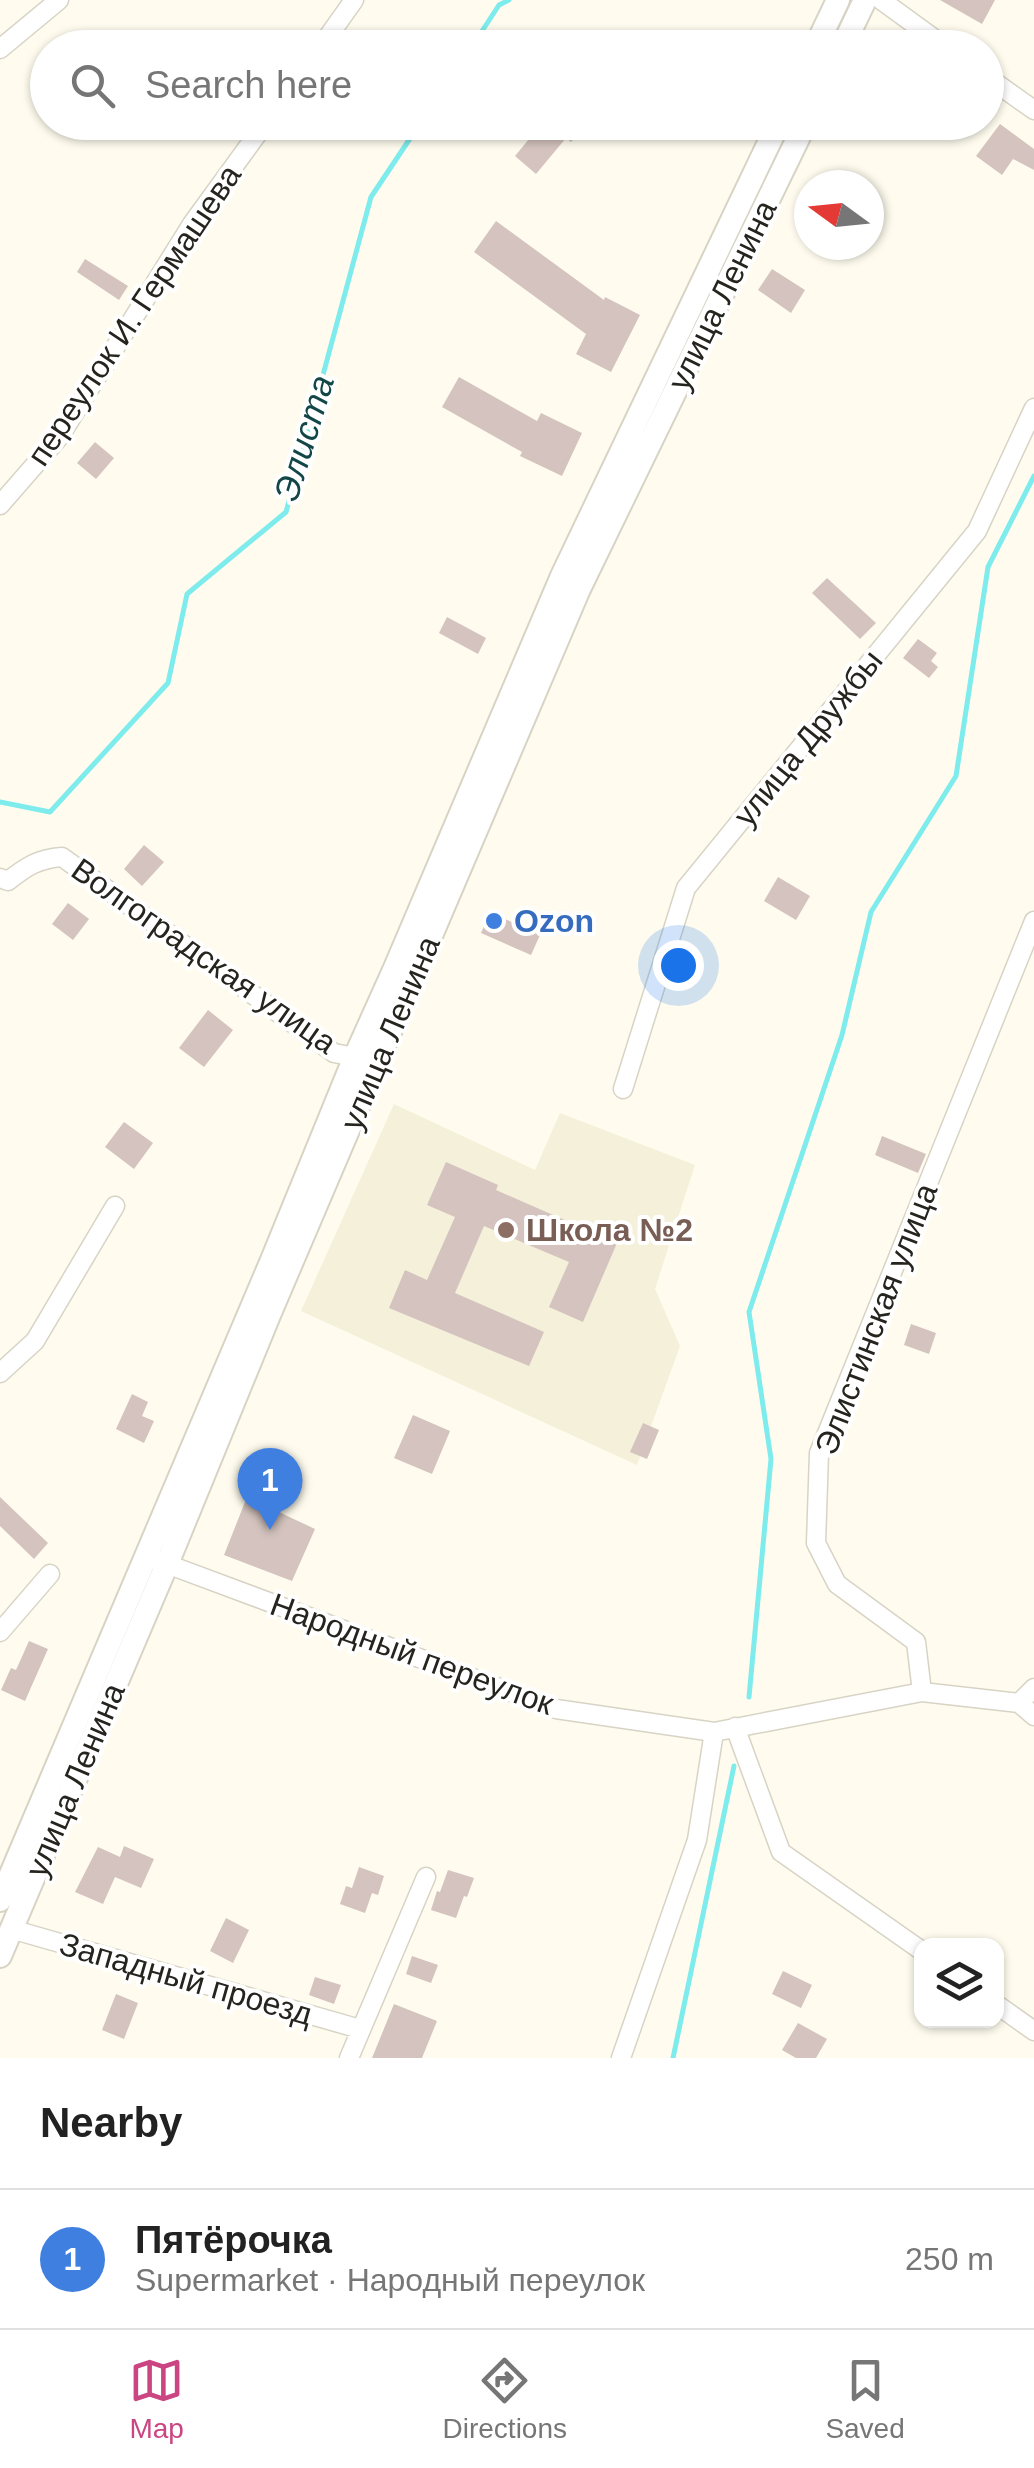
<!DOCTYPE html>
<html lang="en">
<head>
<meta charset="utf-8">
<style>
	:root { --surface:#fff; --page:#f2f2f2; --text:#222; --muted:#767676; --line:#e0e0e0; --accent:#cc4583 }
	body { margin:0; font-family:Helvetica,sans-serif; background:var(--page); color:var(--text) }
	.controls { position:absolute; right:30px; bottom:30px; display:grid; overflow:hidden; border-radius:20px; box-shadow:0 2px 8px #0004 }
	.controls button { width:90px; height:90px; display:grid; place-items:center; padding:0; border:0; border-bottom:2px solid var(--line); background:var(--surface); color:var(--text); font:50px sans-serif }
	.compass { position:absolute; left:794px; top:170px; width:90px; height:90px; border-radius:50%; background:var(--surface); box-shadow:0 2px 8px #0004; rotate:285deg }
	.you { position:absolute; left:678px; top:965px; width:35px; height:35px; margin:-25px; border:8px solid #fff; border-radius:50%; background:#1a73e8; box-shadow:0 0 0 15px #1a73e833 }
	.badge { display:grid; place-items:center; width:65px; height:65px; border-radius:50%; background:var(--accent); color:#fff; font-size:32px; font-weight:700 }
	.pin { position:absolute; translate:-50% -82px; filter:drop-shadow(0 2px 5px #0008) }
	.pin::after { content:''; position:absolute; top:52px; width:35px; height:30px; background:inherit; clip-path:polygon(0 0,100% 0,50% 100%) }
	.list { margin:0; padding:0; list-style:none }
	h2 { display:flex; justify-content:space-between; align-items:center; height:130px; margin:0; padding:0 40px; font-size:42px }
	h2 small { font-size:32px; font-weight:400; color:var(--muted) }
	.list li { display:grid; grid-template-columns:65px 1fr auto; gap:30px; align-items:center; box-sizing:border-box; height:140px; padding:0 40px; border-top:2px solid var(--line) }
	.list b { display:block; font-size:38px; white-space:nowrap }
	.list p { margin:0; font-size:32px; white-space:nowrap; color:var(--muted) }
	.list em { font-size:32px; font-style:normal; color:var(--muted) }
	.icon { flex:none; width:55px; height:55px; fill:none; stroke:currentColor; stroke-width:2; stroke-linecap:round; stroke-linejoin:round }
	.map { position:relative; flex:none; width:1034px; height:2058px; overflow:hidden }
	.search { position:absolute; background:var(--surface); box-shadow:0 2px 8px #0004; left:30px; right:30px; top:30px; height:110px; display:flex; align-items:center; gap:25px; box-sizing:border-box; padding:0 35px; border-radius:55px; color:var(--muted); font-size:38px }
	.sheet { height:270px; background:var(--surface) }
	nav { display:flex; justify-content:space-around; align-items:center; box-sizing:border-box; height:140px; border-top:2px solid var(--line); background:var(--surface); font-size:28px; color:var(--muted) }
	nav a { display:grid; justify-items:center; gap:5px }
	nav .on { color:var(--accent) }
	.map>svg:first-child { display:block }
	.built { fill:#f4f0d9 }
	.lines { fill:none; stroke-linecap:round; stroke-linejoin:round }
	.stream { stroke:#7eebec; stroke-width:5 }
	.building { fill:#d4c3be }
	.minor-casing { stroke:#d7d4c5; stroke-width:21 }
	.major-casing { stroke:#d7d4c5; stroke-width:26 }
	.minor { stroke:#fff; stroke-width:18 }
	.major { stroke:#fff; stroke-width:22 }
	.shop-dot { fill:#3f7fe0; stroke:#fff; stroke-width:4 }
	.education-dot { fill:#8d6e63; stroke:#fff; stroke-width:4 }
	.labels { text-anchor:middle; stroke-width:8; stroke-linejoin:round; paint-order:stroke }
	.street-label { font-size:32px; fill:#25241e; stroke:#fff }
	.shop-label { font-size:32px; font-weight:bold; fill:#366cbe; stroke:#fff; text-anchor:start }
	.education-label { font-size:32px; font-weight:bold; fill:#785e54; stroke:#fff; text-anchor:start }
	.water-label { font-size:35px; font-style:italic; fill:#134646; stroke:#fff }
</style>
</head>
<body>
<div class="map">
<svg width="1034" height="2058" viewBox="0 0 1034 2058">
	<rect width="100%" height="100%" fill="#fffcef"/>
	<path class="built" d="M394,1104L535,1170L560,1113L695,1165L655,1289L680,1346L637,1465L301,1311Z"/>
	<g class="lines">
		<path class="stream" d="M471,48L499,5L509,0
			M0,802L50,812L168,683L187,594L286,512L371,197L421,122
			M749,1697L771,1459L749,1312L842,1035L871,912L956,776L988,567L1034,476
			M673,2058L734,1766"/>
	</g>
	<path class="building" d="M940,0H995L982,24Z
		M543,122H586L571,142L566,138L536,174L515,156Z
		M1000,124L1034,149V170L1013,159L1002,175L976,156Z
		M496,221L604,300L605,297L640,315L611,372L576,354L586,334L474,252Z
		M85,259L128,286L119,300L77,272Z
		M772,269L805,290L791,313L758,290Z
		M459,377L537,421L541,413L582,433L562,476L520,456L522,452L442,407Z
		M95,442L114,458L96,479L77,463Z
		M827,578L876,623L860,639L812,593Z
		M447,617L486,638L478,654L439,633Z
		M918,639L937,653L931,661L938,667L929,678L903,658Z
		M144,845L164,862L142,886L124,869Z
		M778,877L810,896L796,920L764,901Z
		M68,903L89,919L73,940L52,924Z
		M490,912L540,935L531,955L481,933Z
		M208,1010L233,1030L204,1067L179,1048Z
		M124,1122L153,1143L134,1169L105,1147Z
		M882,1136L926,1154L918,1173L875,1155Z
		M446,1162L498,1185L496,1190L617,1243L583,1322L549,1307L569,1262L484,1226L455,1293L544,1332L529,1366L389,1308L405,1270L427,1280L455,1217L427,1205Z
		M911,1324L936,1333L929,1354L904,1345Z
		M132,1394L148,1402L142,1416L154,1421L144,1443L116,1429Z
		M413,1415L450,1431L432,1474L394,1458Z
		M643,1423L659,1430L647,1459L630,1452Z
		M0,1497L48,1543L34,1559L0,1526Z
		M247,1497L315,1529L292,1581L224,1555Z
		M29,1641L48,1649L25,1701L1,1690L11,1668L16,1670Z
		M124,1846L154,1859L141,1888L115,1877L103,1904L75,1892L98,1847L120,1857Z
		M359,1867L384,1876L378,1895L372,1893L365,1913L340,1904L346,1886L352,1888Z
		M448,1870L474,1878L467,1897L464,1896L456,1918L431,1910L437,1891L440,1892Z
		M226,1918L249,1930L233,1963L210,1951Z
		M412,1956L438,1965L431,1983L406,1974Z
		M783,1971L812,1985L801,2008L772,1994Z
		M315,1977L341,1985L334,2004L309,1995Z
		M116,1994L138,2003L124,2039L102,2030Z
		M394,2004L437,2021L422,2058H372Z
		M798,2023L827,2039L816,2058H796L782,2050Z"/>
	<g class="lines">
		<g class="minor-casing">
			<path id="minor" d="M881,0L947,48
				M320,48L354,0
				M0,49L59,0
				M986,76L1034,110
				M0,505L60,436L192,224L266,122
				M0,878L8,881C27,866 38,859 62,857L334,1053L355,1057L363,1060
				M623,1089L686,888L977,531L1034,408
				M0,1373L35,1341L115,1206
				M156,1560L556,1709L714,1732L922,1692L1019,1703L1034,1716
				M0,1632L50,1574
				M922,1692L916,1642L837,1584L816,1543L819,1453L1034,921
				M1019,1703L1034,1688
				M735,1727L781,1852L922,1951
				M11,1929L360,2029
				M996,2004L1034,2031
				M349,2058L426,1877
				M621,2058L697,1840L714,1732"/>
		</g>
		<g class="major-casing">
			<path id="major" d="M815,48L838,0
				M842,48L865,0
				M0,1900L272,1260L355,1057L395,968L562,576L779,122
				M0,1956L167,1564L269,1315L579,589L806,122"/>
		</g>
		<use href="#minor" class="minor"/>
		<use href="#major" class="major"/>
	</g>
	<circle class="shop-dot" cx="494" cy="921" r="10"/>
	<circle class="education-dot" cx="506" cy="1230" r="10"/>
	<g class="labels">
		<g class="street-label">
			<text transform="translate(722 295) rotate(-64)" y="11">улица Ленина</text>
			<text transform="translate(134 315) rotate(-56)" y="11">переулок И. Гермашева</text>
			<text transform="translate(808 738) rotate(-51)" y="11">улица Дружбы</text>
			<text transform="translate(204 956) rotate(35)" y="11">Волгоградская улица</text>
			<text transform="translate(390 1033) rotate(-67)" y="11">улица Ленина</text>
			<text transform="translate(876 1319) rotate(-69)" y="11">Элистинская улица</text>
			<text transform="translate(412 1654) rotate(20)" y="11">Народный переулок</text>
			<text transform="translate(75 1780) rotate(-67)" y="11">улица Ленина</text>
			<text transform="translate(186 1979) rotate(16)" y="11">Западный проезд</text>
		</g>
		<g class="shop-label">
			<text x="514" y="932">Ozon</text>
		</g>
		<g class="education-label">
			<text x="526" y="1241">Школа №2</text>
		</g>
		<g class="water-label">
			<text transform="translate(304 438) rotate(-73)" y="12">Элиста</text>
		</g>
	</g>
</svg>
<div class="controls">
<button><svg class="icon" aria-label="layers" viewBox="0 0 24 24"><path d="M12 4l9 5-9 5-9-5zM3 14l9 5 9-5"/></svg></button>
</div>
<svg class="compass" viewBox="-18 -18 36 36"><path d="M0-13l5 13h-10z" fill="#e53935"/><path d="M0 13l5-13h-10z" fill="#767676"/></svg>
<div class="you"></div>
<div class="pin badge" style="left:270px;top:1530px;background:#3f7fe0">1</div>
<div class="search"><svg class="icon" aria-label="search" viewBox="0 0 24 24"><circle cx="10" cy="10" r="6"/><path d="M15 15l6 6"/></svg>Search here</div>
</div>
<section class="sheet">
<h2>Nearby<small></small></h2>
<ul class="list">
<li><span class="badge" style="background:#3f7fe0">1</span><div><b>Пятёрочка</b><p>Supermarket · Народный переулок</p></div><em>250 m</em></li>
</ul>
</section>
<nav>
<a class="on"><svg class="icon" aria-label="map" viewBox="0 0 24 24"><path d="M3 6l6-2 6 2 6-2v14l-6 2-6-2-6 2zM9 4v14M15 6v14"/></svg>Map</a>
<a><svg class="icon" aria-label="directions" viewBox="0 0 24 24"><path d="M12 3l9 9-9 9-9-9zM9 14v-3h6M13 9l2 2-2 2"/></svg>Directions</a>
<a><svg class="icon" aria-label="saved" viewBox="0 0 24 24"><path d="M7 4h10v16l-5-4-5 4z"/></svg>Saved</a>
</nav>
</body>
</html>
